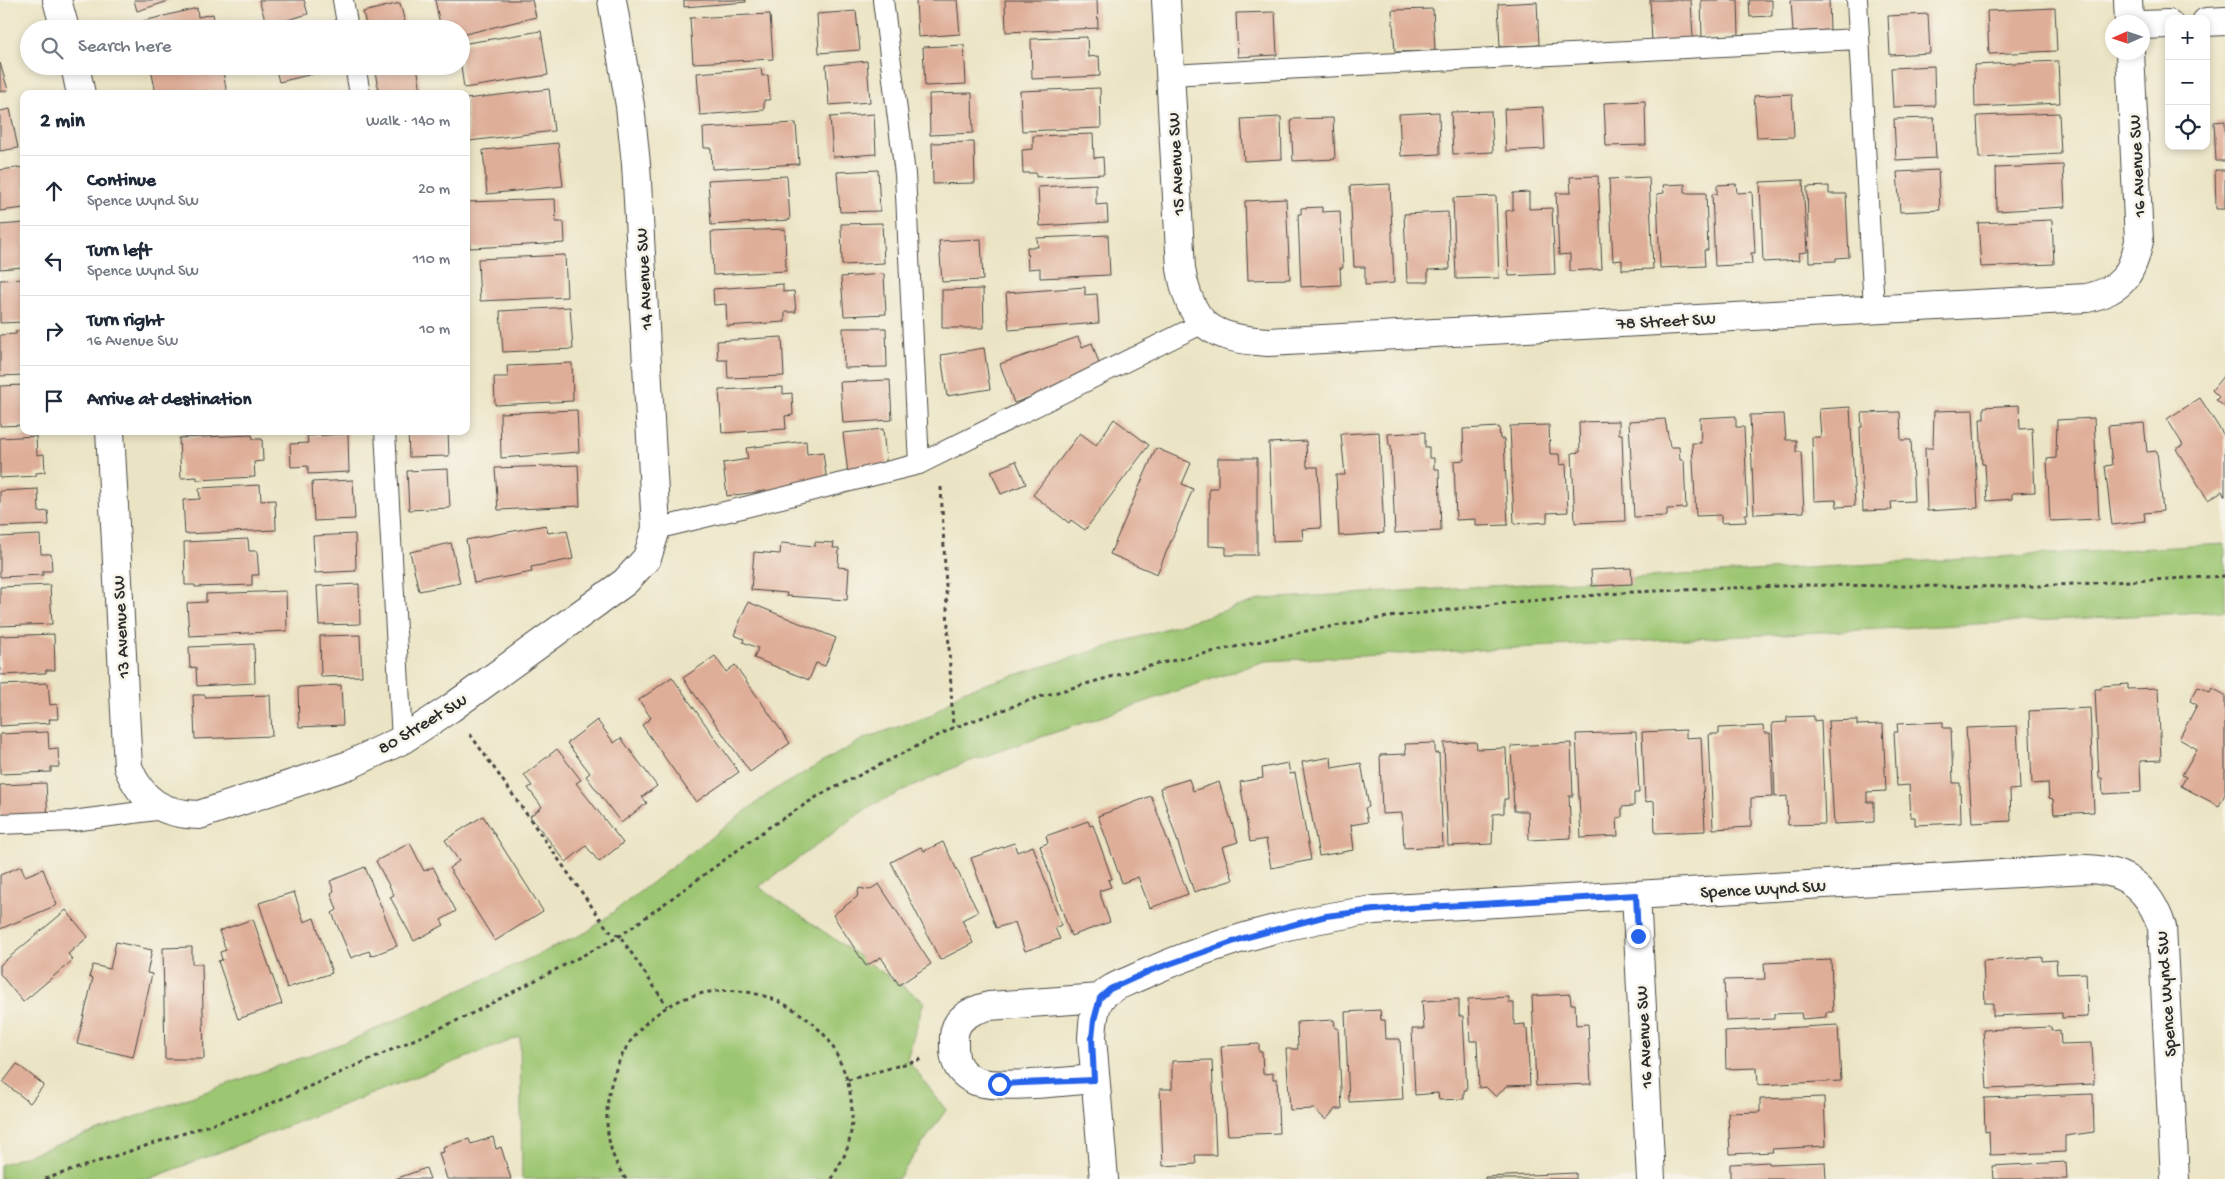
<!DOCTYPE html>
<html lang="en">
<head>
<meta charset="utf-8">
<style>
	:root { --surface:#fff; --page:#f2f2f3; --text:#1f2937; --muted:#747a83; --line:#e0e1e3 }
	body { margin:0; font-family:"Gochi Hand",sans-serif; background:var(--page); color:var(--text) }
	.controls { position:absolute; right:15px; top:15px; display:grid; overflow:hidden; border-radius:10px; box-shadow:0 2px 8px #0003 }
	.controls button { width:45px; height:45px; display:grid; place-items:center; padding:0; border:0; border-bottom:1px solid var(--line); background:var(--surface); color:var(--text); font:25px sans-serif }
	.compass { position:absolute; left:2105px; top:15px; width:45px; height:45px; border-radius:50%; background:var(--surface); box-shadow:0 2px 8px #0003; rotate:267deg }
	.stop { position:absolute; width:15px; height:15px; margin:-11px; border:4px solid #2563eb; border-radius:50%; background:#fff }
	.stop.end { background:#2563eb; border-color:#fff; box-shadow:0 1px 5px #0008 }
	.list { margin:0; padding:0; list-style:none }
	h2 { display:flex; justify-content:space-between; align-items:center; height:65px; margin:0; padding:0 20px; font-size:21px }
	h2 small { font-size:16px; font-weight:400; color:var(--muted) }
	.list li { display:grid; grid-template-columns:32px 1fr auto; gap:15px; align-items:center; box-sizing:border-box; height:70px; padding:0 20px; border-top:1px solid var(--line) }
	.list b { display:block; font-size:19px; white-space:nowrap }
	.list p { margin:0; font-size:16px; white-space:nowrap; color:var(--muted) }
	.list em { font-size:16px; font-style:normal; color:var(--muted) }
	.icon { flex:none; width:28px; height:28px; fill:none; stroke:currentColor; stroke-width:2; stroke-linecap:round; stroke-linejoin:round }
	.map { position:relative; flex:none; width:2225px; height:1179px; overflow:hidden }
	.search { position:absolute; background:var(--surface); box-shadow:0 2px 8px #0003; left:20px; top:20px; width:450px; height:55px; display:flex; align-items:center; gap:12px; box-sizing:border-box; padding:0 18px; border-radius:28px; color:var(--muted); font-size:19px }
	.panel { position:absolute; background:var(--surface); box-shadow:0 2px 8px #0003; left:20px; top:90px; width:450px; height:345px; border-radius:10px }
	.map>svg:first-child { display:block }
	.green { fill:#9dc672; stroke:#64784e }
	.building { fill:#dfae98 }
	.lines { fill:none; stroke-linecap:round; stroke-linejoin:round }
	.service-casing { stroke:#484742; stroke-width:22 }
	.minor-casing { stroke:#484742; stroke-width:30 }
	.path { stroke:#484742; stroke-width:3; stroke-dasharray:4 4; stroke-linecap:butt }
	.service { stroke:#fff; stroke-width:20 }
	.minor { stroke:#fff; stroke-width:28 }
	.route { stroke:#2563eb; stroke-width:6 }
	.labels { text-anchor:middle; stroke-width:5; stroke-linejoin:round; paint-order:stroke }
	.street-label { font-size:18px; fill:#2b2b2b; stroke:#f7f3e8 }
</style>
</head>
<body>
<div class="map">
<svg width="2225" height="1179" viewBox="0 0 2225 1179">
	<rect width="100%" height="100%" fill="#f7f3e8"/>
	<filter id="ink" filterUnits="userSpaceOnUse"><feTurbulence type="fractalNoise" baseFrequency=".02" numOctaves="2"/><feDisplacementMap in="SourceGraphic" scale="10" xChannelSelector="R" yChannelSelector="G"/><feConvolveMatrix kernelMatrix="1 2 1 2 8 2 1 2 1" color-interpolation-filters="sRGB"/></filter>
	<filter id="wash" filterUnits="userSpaceOnUse"><feTurbulence type="fractalNoise" baseFrequency=".0096" numOctaves="4" result="noise"/><feDisplacementMap in="SourceGraphic" scale="20" xChannelSelector="R" yChannelSelector="G"/><feGaussianBlur stdDeviation="1.12" result="paint"/><feColorMatrix in="noise" values="0 0 0 0 0 0 0 0 0 0 0 0 0 0 0 0 0 1.4 0 .05"/><feComposite in="paint" operator="in"/></filter>
	<g filter="url(#wash)">
		<rect width="100%" height="100%" fill="#ebe4c4"/>
		<path class="green" d="M2225,544V611L1265,661L962,764L870,806L759,887L924,1001L907,1059L946,1110L898,1179H522L520,1037L149,1179H0V1165L354,1039L587,932L772,791L865,738L930,716L963,691L1262,599Z"/>
		<g id="blocks">
			<path class="building" d="M134,0H172L137,11Z
				M259,0H304L308,14L267,26Z
				M435,0H532L536,17L461,35V29H441Z
				M684,0H746V2L684,7Z
				M916,0H957L960,34L918,37Z
				M1005,0H1097L1098,28L1006,32Z
				M1650,0H1691L1693,39L1652,42Z
				M1701,0H1738L1739,35L1702,37Z
				M1749,0H1772V16L1750,17Z
				M1791,0H1829L1830,30L1793,32Z
				M1537,2L1539,45L1500,47L1498,4Z
				M400,3L406,27L412,25V29H367L363,12Z
				M197,8L198,17L213,14L216,29H140L139,22Z
				M2055,8L2057,51L1989,54L1987,11Z
				M1433,9L1435,51L1395,52L1392,10Z
				M856,11L860,50L819,53L817,14Z
				M1275,12L1277,55L1238,57L1236,13Z
				M770,14L773,59L693,63L690,18Z
				M1928,14L1930,53L1890,55L1888,16Z
				M541,31L548,75L464,88L461,66V44Z
				M1087,37L1088,57L1099,56L1100,76L1032,79L1031,39Z
				M964,45L966,84L925,86L923,47Z
				M867,61L870,102L829,105L826,65Z
				M2058,61L2060,103L1975,107L1974,65Z
				M0,63L8,90L0,92Z
				M166,66H222L227,94H156L151,69Z
				M275,66H316L317,73L279,82Z
				M374,66H417L421,91L379,94Z
				M1934,66L1935,106L1893,107L1891,68Z
				M761,68L762,76L768,75L770,100H764V110L700,115L697,73Z
				M1100,88L1101,128L1022,131L1020,91Z
				M549,89L554,131L469,141L466,99Z
				M972,93L973,133L930,135L929,94Z
				M1792,94L1794,137L1757,138L1754,96Z
				M1645,101L1646,145L1606,146L1604,103Z
				M1543,107L1545,149L1506,151L1504,109Z
				M10,109L18,148L0,151V111Z
				M1491,111L1493,152L1453,154L1451,112Z
				M1439,112L1440,154L1401,156L1399,114Z
				M2059,113L2061,154L1979,158L1977,116Z
				M874,114L876,154L833,157L830,117Z
				M1281,117L1282,159L1244,161L1241,119Z
				M1333,118L1335,159L1293,161L1291,119Z
				M1934,118L1936,158L1896,160L1894,119Z
				M2225,121V161H2216L2214,122Z
				M796,123L799,164L712,169L711,148H704L703,128Z
				M1093,134L1094,158L1103,157L1104,174L1036,177V173H1023L1022,150L1033,149V136Z
				M974,142L975,183L933,184L932,143Z
				M558,143L563,186L487,194L483,150Z
				M2063,165L2065,207L1997,211L1996,168Z
				M24,167V208L0,211V170Z
				M878,170L880,211L840,212L837,172Z
				M1938,170L1940,210L1900,212L1897,172Z
				M2215,170H2225V209H2216Z
				M787,176L790,220L711,225L708,180Z
				M1598,176L1602,269L1570,271V254L1559,255L1556,193H1571L1570,177Z
				M1649,177L1653,269L1622,270V260L1613,261L1609,179Z
				M1803,180L1807,252L1799,253L1800,260L1763,262L1760,182Z
				M1096,184V205L1107,204L1108,222L1040,226L1038,187Z
				M1390,184L1394,283L1365,285V267H1354L1350,186Z
				M1685,184V193H1706L1708,250H1704L1705,266L1660,268L1657,194L1664,193L1663,185Z
				M1736,184L1737,193L1752,192L1755,253H1751L1752,264L1715,266L1712,194H1717V185Z
				M1829,186V194H1846L1849,257L1836,258V261L1809,262L1807,187Z
				M1529,192V209L1552,208L1555,274L1509,276L1506,211L1513,210V193Z
				M1496,196L1499,278L1456,279L1453,198Z
				M555,199L556,222H564L565,243L470,248L468,202Z
				M1286,199L1290,279L1248,280L1245,201Z
				M1322,207V212L1340,211L1343,268H1340L1341,285L1301,287L1298,214H1301V208Z
				M1448,212L1450,269L1428,270V282H1407L1404,214Z
				M2052,220L2054,264L1981,267L1978,223Z
				M24,223V267L0,269V225Z
				M882,223L884,263L842,265L841,224Z
				M785,229L786,271L713,275L711,232Z
				M1108,235L1110,275L1040,278V268L1028,269L1027,247H1038L1037,238Z
				M981,239L983,280L942,282L939,241Z
				M565,255L567,297L480,301L478,259Z
				M884,274L886,314L844,316L841,277Z
				M24,279V322L0,323V280Z
				M783,284V292L794,291L796,312H785V322L727,326L726,304L714,305L713,289Z
				M1085,287V295L1097,294L1099,323L1009,330L1006,293Z
				M983,289L984,328H942V290Z
				M570,307L573,349L503,352L500,311Z
				M843,328H886L887,367L844,368Z
				M16,331H24V375L0,376V335L16,334Z
				M782,337L784,376L728,378L727,360H718L717,341Z
				M1078,337L1082,347L1092,343L1102,372L1032,401L1031,397L1014,403L1000,364Z
				M984,348L990,389L947,396L941,355Z
				M572,363L573,401L495,405L494,377H508L507,366Z
				M2225,374V407L2216,400L2219,397L2212,390Z
				M890,380L892,420L843,423L840,382Z
				M24,385V425L0,426V386Z
				M783,387V394L792,393L793,415L785,416L786,429L722,433L719,390Z
				M2200,398L2225,437V496L2222,491L2208,500L2176,449L2183,445L2167,419Z
				M2019,405L2020,429L2032,428L2035,492L2012,493V499L1987,501L1985,464H1982L1980,419H1984V407Z
				M1850,407L1855,506L1837,507L1836,500L1814,501L1812,437H1821L1819,409Z
				M577,410L579,452L501,458L500,413Z
				M1973,410L1978,508L1927,511L1925,448H1933L1934,411Z
				M1900,412L1901,440H1911L1914,501L1891,502L1892,510L1863,511L1860,427H1862L1861,413Z
				M1784,414L1786,440H1796V452H1801L1804,512L1754,514L1750,415Z
				M1736,416V427H1744L1748,514H1745L1746,522L1721,523V515L1696,516L1692,443H1701L1700,418Z
				M2094,418L2099,519L2050,521L2047,459L2056,458L2057,420Z
				M1114,419L1149,445L1085,530L1071,520L1069,523L1033,495L1080,433L1096,445Z
				M1665,419L1670,447H1679L1680,460H1684L1686,508L1667,509V516L1634,517L1629,421Z
				M1619,421V434H1622L1625,521L1575,523L1572,453L1580,452L1579,422Z
				M2144,423L2147,452L2157,451L2163,511L2144,513L2145,521L2112,525L2105,466L2112,465L2108,426Z
				M1549,425L1550,454H1559L1560,465L1566,464L1568,512L1547,513V522L1514,524L1510,426Z
				M1499,427L1500,439H1504L1508,525L1476,526V519L1456,520L1454,461L1464,460L1463,429Z
				M883,429L887,470L848,474L843,433Z
				M408,431H448L449,456L409,457Z
				M1379,432L1384,533L1339,536L1336,475H1345L1341,434Z
				M1425,432V447H1429V458H1434V469H1439L1441,531L1395,533L1391,445L1389,446L1388,434Z
				M348,434L349,472L308,474V466L291,467L290,444L308,443L307,436Z
				M252,435L253,439H262L263,461L254,462L255,477L197,480V477L181,478L179,438Z
				M36,436L37,455L44,454L45,472L36,473V476L0,478V438Z
				M806,441L807,454L823,452L827,483L727,496L723,463L748,459L746,448Z
				M1306,441L1307,467H1318L1321,528L1302,529L1303,540L1273,541L1269,443Z
				M1156,448L1191,463L1182,484L1193,489L1157,574L1110,554Z
				M1218,458H1257V555H1226V547L1209,546V488H1218Z
				M1016,461L1026,484L1001,494L991,471Z
				M578,465L580,506L498,510L495,468Z
				M448,469L450,508L409,510L407,471Z
				M353,480L355,519L314,521L312,482Z
				M260,485L261,501L275,500L276,530L185,534L183,500L200,499L199,488Z
				M38,489L39,512L48,511L49,525L0,527V491Z
				M546,525L548,533L567,530L573,559L531,567L532,572L474,583L466,540Z
				M355,534L356,571L315,573L313,536Z
				M40,535L41,554H51L52,571H43V575L0,577V537Z
				M248,539L249,551H257L259,575H252V585L195,587V585H185L184,542Z
				M815,542L834,543L833,548H839L838,567L849,568L847,600L786,596L787,593L751,590L754,552L780,554L781,543L815,546Z
				M451,543L460,583L419,591L410,552Z
				M1631,568L1632,584L1592,586L1591,570Z
				M359,584L360,624L319,625L317,586Z
				M50,585L52,624L0,626V587Z
				M286,591L287,631L189,636L187,603L206,602V594Z
				M748,602L836,638L825,666L816,663L809,680L754,658L758,648L743,642L744,639L734,635Z
				M54,634L55,670H46V673L0,675V636Z
				M360,635L362,676L321,677L320,636Z
				M254,644L255,683L197,686L196,667L190,668L189,647Z
				M715,656L726,672L735,665L790,743L750,772L683,678Z
				M672,677L739,772L696,802L642,725L651,718L639,700Z
				M48,683L50,705L57,704L58,719H49L50,723L0,726V685Z
				M2128,684V689L2158,688L2161,760L2140,761L2141,792L2103,794L2102,778H2099L2095,689H2101V686Z
				M341,685L343,725L299,727L298,687Z
				M2198,687L2210,692L2212,688L2225,695V794L2219,806L2181,786L2186,777L2182,775L2197,749L2179,739L2197,705L2190,701Z
				M193,695H205V697L270,695L272,736L195,739Z
				M2090,708L2094,812L2054,814L2053,799L2049,798L2048,783L2032,784L2029,711Z
				M1814,716V721L1821,720L1825,824L1788,825L1787,796L1775,797L1772,723L1787,722V717Z
				M597,720L614,743L621,738L657,786L642,797L647,803L621,823L586,776L590,773L567,743Z
				M1857,720V725L1883,724L1886,791L1867,792V802H1874V822L1834,824L1828,721Z
				M1943,722V728H1951L1953,783H1960L1961,823L1915,825V817H1911L1909,785L1897,786L1894,732H1898L1897,724Z
				M1763,726L1764,733H1770L1773,797L1751,798V827L1713,829L1709,734H1719V728Z
				M2017,726L2020,789L2010,790L2011,821L1972,823L1966,728Z
				M1686,730V738L1701,737L1705,831L1655,833L1654,801L1645,802L1642,732Z
				M48,732L49,749L58,748L59,767H51V772L0,774V734Z
				M1636,732L1639,793H1634V806L1622,807V817L1617,818L1618,836L1581,838L1576,734Z
				M1476,742L1477,749L1506,748L1508,799H1504V813L1493,814L1492,844L1448,846L1444,743Z
				M1435,743V754L1439,753L1443,846L1404,848L1402,813L1382,814L1380,755L1406,754L1405,744Z
				M1571,743L1573,796H1569L1571,838L1529,840L1528,811H1514L1511,746Z
				M557,749L581,780L576,783L623,843L599,862L586,846L566,862L530,816L542,807L528,788L532,786L524,775Z
				M1331,757L1332,768L1361,763L1369,807L1365,808L1368,822L1351,825L1354,850L1319,856L1302,762Z
				M1288,763L1290,774L1295,773L1311,860L1271,868L1266,839L1250,842L1240,782L1263,778L1262,768Z
				M1189,779L1193,791L1219,782L1238,842L1222,847L1233,880L1194,892L1160,788Z
				M46,783L48,821L0,823V785Z
				M1151,796L1188,894L1150,908L1138,877L1122,883L1098,816Z
				M483,816L543,911L495,941L449,868L459,861L445,840Z
				M1088,821L1090,826L1093,825L1112,879L1108,880L1111,887L1099,891L1110,922L1071,936L1040,846L1048,843L1046,836Z
				M943,842L978,912L962,920L973,943L940,960L891,862L921,847L924,851Z
				M410,843L424,871L433,867L456,911L441,920L444,925L414,941L390,897L394,895L376,861Z
				M1014,843L1017,852L1033,846L1061,925L1055,928L1060,939L1025,951L1015,922L996,928L971,858Z
				M21,866L25,876L43,869L57,905L0,929V875Z
				M365,867L397,946L371,956L369,951L351,958L332,913L337,910L331,893L334,891L330,881Z
				M879,884L931,964L899,985L881,957L866,966L833,915L857,897L859,888L869,890Z
				M294,892L304,922L314,918L332,973L287,988L259,903Z
				M66,910L88,937L68,954L73,960L23,1002L0,974V965Z
				M253,919L282,1004L238,1019L218,961L222,960L220,952L226,950L219,931Z
				M116,942L152,950L147,973L152,974L133,1057L77,1044L93,978L89,977L93,965L110,969Z
				M192,947V964H202L204,1059H165L163,948Z
				M2042,957V961L2056,960L2057,974L2086,973L2088,1017L2062,1018V1013L1993,1016V1003H1985L1983,961Z
				M1831,960L1833,1012H1826V1017L1802,1019L1801,1013L1774,1014V1019L1726,1021L1724,980L1765,979L1764,963Z
				M1570,994L1571,1004H1575L1576,1025L1588,1024L1591,1084L1536,1086L1532,996Z
				M1509,997V1003H1514V1025L1525,1024V1029H1527L1530,1085L1506,1086L1496,1097L1486,1087L1479,1088L1477,1041H1470L1468,999Z
				M1459,999V1016H1463L1467,1090H1464V1099L1439,1100L1438,1093L1415,1095L1412,1029H1424L1422,1001Z
				M1380,1010L1381,1020H1385L1386,1039H1400L1403,1099L1349,1102L1345,1012Z
				M1334,1020L1335,1028H1338L1342,1109H1335L1326,1120L1314,1109L1290,1110L1286,1049H1298L1297,1022Z
				M1838,1025L1841,1081L1758,1085L1757,1068L1726,1069L1725,1031Z
				M2051,1027V1031L2060,1030L2061,1044L2092,1043L2094,1084L1987,1089L1983,1030Z
				M1259,1044V1052H1262L1263,1074L1273,1073V1079H1277L1279,1133L1228,1135L1221,1046Z
				M1212,1060L1216,1155H1195L1196,1164L1163,1166L1160,1089H1172V1061Z
				M17,1064L44,1085L30,1103L3,1082Z
				M2093,1094L2094,1132L2065,1136V1152L1990,1155L1989,1131L1985,1132L1984,1098Z
				M1824,1097L1826,1146L1772,1149L1773,1152L1730,1154L1728,1113L1760,1112V1099Z
				M493,1137L496,1149L501,1147L511,1179H447L439,1153L444,1152L443,1147L469,1139L471,1144Z
				M1769,1162V1164L1825,1162L1826,1179H1730V1164Z
				M2066,1162L2067,1179H1993L1992,1166Z
				M426,1168L430,1179H395Z
				M1576,1173V1179H1485V1177Z"/>
		</g>
	</g>
	<g filter="url(#ink)">
		<use href="#blocks" fill-opacity="0" stroke="#484742" stroke-width="1"/>
		<g class="lines">
			<g class="service-casing">
				<path id="service" d="M343,0L348,29
					M883,0L905,174L919,464
					M1857,0L1874,309
					M355,66L360,94
					M1170,75L1858,39
					M385,431L402,740
					M656,529L919,464L1203,323
					M0,824L73,821L163,809"/>
			</g>
			<g class="minor-casing">
				<path id="minor" d="M57,0L65,29
					M1166,0L1181,269C1191,327 1212,338 1268,342L2087,298C2122,290 2132,275 2139,241L2130,52
					M2128,0L2129,22
					M2206,22L2225,21
					M2142,25L2169,24
					M75,66L81,94
					M110,431L128,767C142,802 163,814 199,815L349,765L402,740L451,708L625,582L647,558L656,529L636,164L630,106L612,0
					M1636,895L1651,1179
					M1094,1079C1068,1081 1001,1089 979,1082C971,1080 962,1073 958,1066C953,1057 954,1045 954,1036C955,1017 973,1010 989,1006L1100,998
					M1104,1179L1092,1038C1093,1026 1093,1008 1101,998C1108,988 1122,984 1133,979C1209,944 1292,921 1374,910L2086,869C2127,870 2149,889 2162,927L2175,1179"/>
			</g>
			<path class="path" d="M941,487L953,728
				M470,734L609,931L620,936L667,1006
				M848,1080L922,1059
				M45,1179L261,1108L467,1016L620,936L768,828L818,796L953,728L1036,698L1153,665L1311,630L1388,617L1516,602L1633,592L1803,585L2018,587L2225,576
				M626,1179C606,1154 603,1114 611,1085C637,982 758,959 826,1037C833,1044 836,1055 841,1064C853,1089 856,1125 846,1152C842,1161 836,1170 832,1179"/>
			<use href="#service" class="service"/>
			<use href="#minor" class="minor"/>
		</g>
	</g>
	<g class="lines" filter="url(#ink)">
		<path class="route" d="M999,1084L1094,1080L1092,1038L1094,1020L1100,998L1110,989L1152,970L1244,938L1326,916L1374,910L1636,895L1638,936"/>
	</g>
	<g class="labels">
		<g class="street-label">
			<text transform="translate(1175 164) rotate(-93)" y="6">15 Avenue SW</text>
			<text transform="translate(2136 166) rotate(-93)" y="6">16 Avenue SW</text>
			<text transform="translate(643 279) rotate(-93)" y="6">14 Avenue SW</text>
			<text transform="translate(1666 320) rotate(-3)" y="6">78 Street SW</text>
			<text transform="translate(120 627) rotate(-93)" y="6">13 Avenue SW</text>
			<text transform="translate(422 723) rotate(-31)" y="6">80 Street SW</text>
			<text transform="translate(1763 888) rotate(-3)" y="6">Spence Wynd SW</text>
			<text transform="translate(2165 994) rotate(-94)" y="6">Spence Wynd SW</text>
			<text transform="translate(1643 1037) rotate(-93)" y="6">16 Avenue SW</text>
		</g>
	</g>
</svg>
<div class="controls">
<button>+</button>
<button>−</button>
<button><svg class="icon" aria-label="locate" viewBox="0 0 24 24"><circle cx="12" cy="12" r="6"/><path d="M12 2v4M12 18v4M2 12h4M18 12h4"/></svg></button>
</div>
<svg class="compass" viewBox="-18 -18 36 36"><path d="M0-13l5 13h-10z" fill="#e53935"/><path d="M0 13l5-13h-10z" fill="#747a83"/></svg>
<div class="stop" style="left:999px;top:1084px"></div>
<div class="stop end" style="left:1638px;top:936px"></div>
<div class="search"><svg class="icon" aria-label="search" viewBox="0 0 24 24"><circle cx="10" cy="10" r="6"/><path d="M15 15l6 6"/></svg>Search here</div>
<section class="panel">
<h2>2 min<small>Walk · 140 m</small></h2>
<ul class="list">
<li><svg class="icon" aria-label="ahead" viewBox="0 0 24 24"><path d="M12 20V5M6 11l6-6 6 6"/></svg><div><b>Continue</b><p>Spence Wynd SW</p></div><em>20 m</em></li>
<li><svg class="icon" aria-label="left" viewBox="0 0 24 24"><path d="M17 20v-9H6M10 6l-5 5 5 5"/></svg><div><b>Turn left</b><p>Spence Wynd SW</p></div><em>110 m</em></li>
<li><svg class="icon" aria-label="right" viewBox="0 0 24 24"><path d="M7 20v-9h11M14 6l5 5-5 5"/></svg><div><b>Turn right</b><p>16 Avenue SW</p></div><em>10 m</em></li>
<li><svg class="icon" aria-label="arrive" viewBox="0 0 24 24"><path d="M6 21V4h12l-3 4 3 4H6"/></svg><div><b>Arrive at destination</b></div></li>
</ul>
</section>
</div>
</body>
</html>
